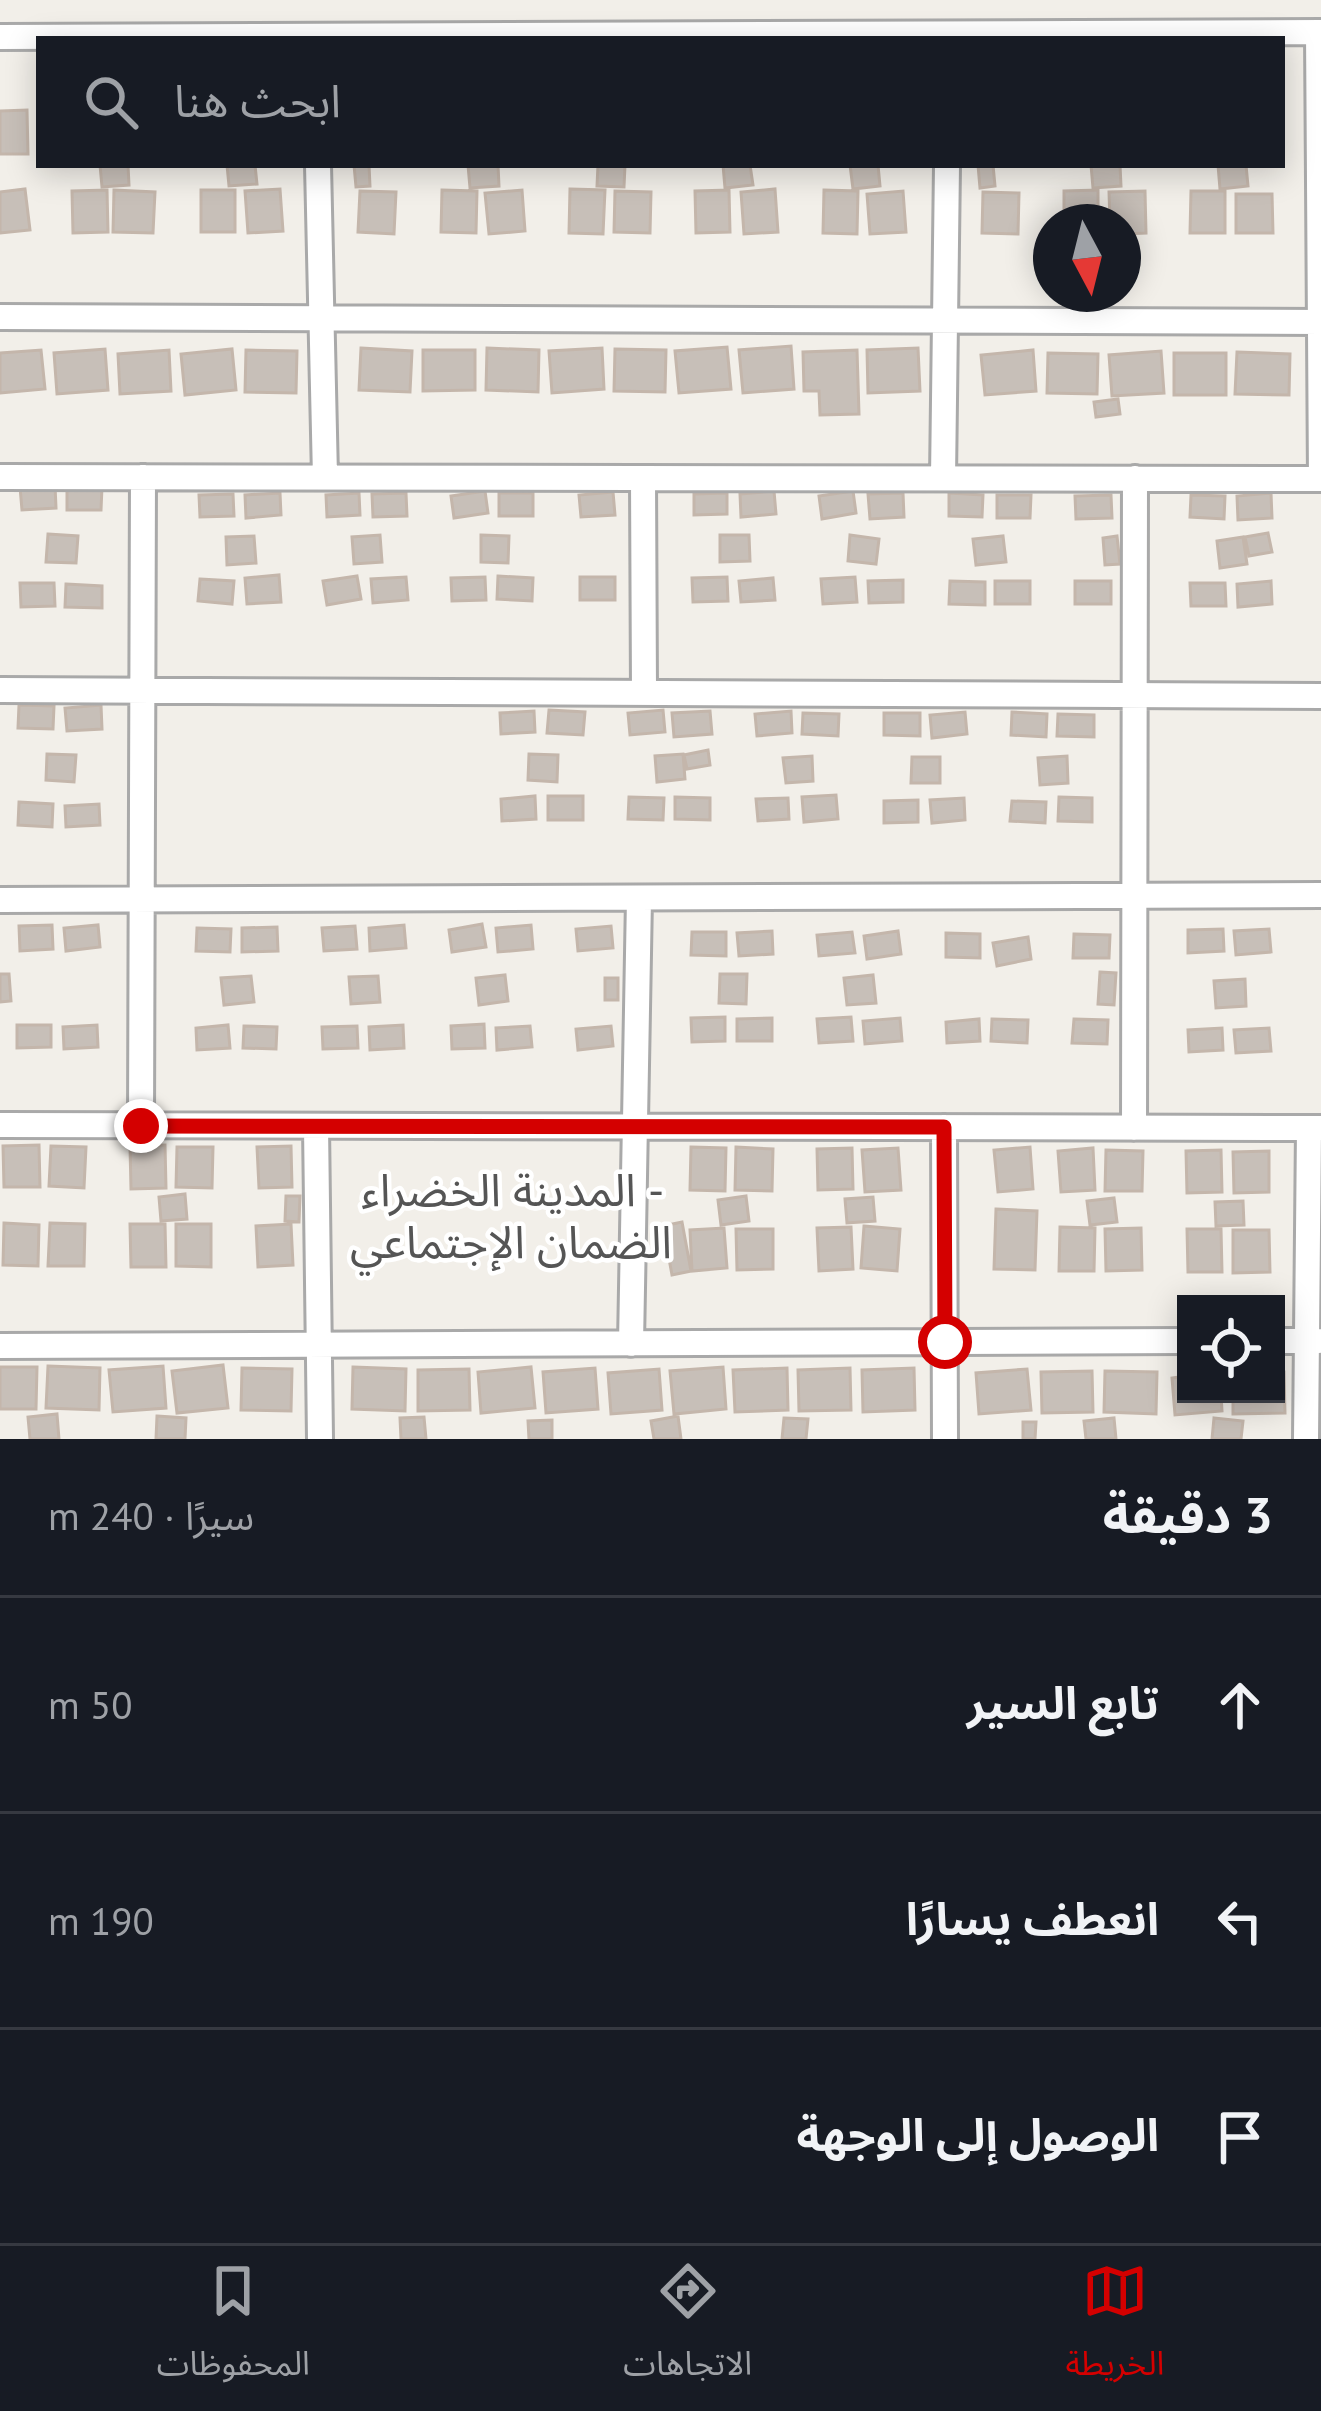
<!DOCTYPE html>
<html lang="ar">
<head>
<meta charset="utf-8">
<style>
	:root { --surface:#171b24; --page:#242831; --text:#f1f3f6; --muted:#9ea1a6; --line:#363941; --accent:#d40000 }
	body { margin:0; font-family:"PT Sans","Noto Sans Arabic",sans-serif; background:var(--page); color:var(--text); direction:rtl }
	.controls { position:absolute; right:36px; bottom:36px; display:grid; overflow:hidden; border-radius:0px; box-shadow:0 6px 30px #0003 }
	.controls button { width:108px; height:108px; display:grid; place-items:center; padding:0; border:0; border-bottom:3px solid var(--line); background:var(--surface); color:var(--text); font:60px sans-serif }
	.compass { position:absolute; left:1033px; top:204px; width:108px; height:108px; border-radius:50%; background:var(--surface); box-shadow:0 6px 30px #0003; rotate:173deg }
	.stop { position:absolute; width:36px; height:36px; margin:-27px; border:9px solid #d40000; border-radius:50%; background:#fff }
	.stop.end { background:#d40000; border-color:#fff; box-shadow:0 3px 12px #0008 }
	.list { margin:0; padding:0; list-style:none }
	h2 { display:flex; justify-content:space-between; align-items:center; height:156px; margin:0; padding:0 48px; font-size:51px }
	h2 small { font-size:39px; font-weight:400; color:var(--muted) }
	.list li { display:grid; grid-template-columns:78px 1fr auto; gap:36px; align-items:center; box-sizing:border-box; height:216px; padding:0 48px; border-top:3px solid var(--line) }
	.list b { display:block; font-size:45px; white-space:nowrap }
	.list em { font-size:39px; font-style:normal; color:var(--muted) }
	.icon { flex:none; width:66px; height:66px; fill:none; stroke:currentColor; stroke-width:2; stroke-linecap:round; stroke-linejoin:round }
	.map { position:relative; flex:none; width:1321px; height:1439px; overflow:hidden; direction:ltr }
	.search { position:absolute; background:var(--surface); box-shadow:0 6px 30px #0003; left:36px; right:36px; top:36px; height:132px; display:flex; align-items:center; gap:30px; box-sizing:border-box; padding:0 42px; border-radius:0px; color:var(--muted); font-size:45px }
	.sheet { height:804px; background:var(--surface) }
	nav { display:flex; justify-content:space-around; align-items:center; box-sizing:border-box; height:168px; border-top:3px solid var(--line); background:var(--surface); font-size:33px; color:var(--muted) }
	nav a { display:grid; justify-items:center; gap:6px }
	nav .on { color:var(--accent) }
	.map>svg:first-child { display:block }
	.building { fill:#c7bfb8; stroke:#c4b6ab; stroke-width:3 }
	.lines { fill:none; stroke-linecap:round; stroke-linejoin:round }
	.street-casing { stroke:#a9a9a9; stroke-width:30 }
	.street { stroke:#fff; stroke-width:24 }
	.route { stroke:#d40000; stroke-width:15 }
	.labels { text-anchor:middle; stroke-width:9; stroke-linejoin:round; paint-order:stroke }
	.neighbourhood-label { font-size:45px; fill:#555; stroke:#fff }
</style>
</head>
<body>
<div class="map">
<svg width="1321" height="1439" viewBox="0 0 1321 1439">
	<rect width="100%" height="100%" fill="#f2efe9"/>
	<path class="building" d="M27,110L28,154H0V111Z
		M100,165H128L129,185L102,187Z
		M227,165H255L257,184L229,186Z
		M354,165H369L370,186L356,187Z
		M468,165H498L499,186L470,188Z
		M598,165H625L624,187L597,186Z
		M723,165H750L753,185L725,188Z
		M850,165H878L880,186L853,189Z
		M978,165H993L995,186L980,188Z
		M1091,165H1120L1121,186L1093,188Z
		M1218,165H1246L1248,186L1220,189Z
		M25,189L30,230L0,233V192Z
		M280,189L283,231L248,233L245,191Z
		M570,189L605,190L603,234L569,233Z
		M775,189L778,232L744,234L741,192Z
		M107,190L108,232L73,233L72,191Z
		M114,190L155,192L153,233L113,232Z
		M201,190H235V232H201Z
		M442,190L477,191L476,233L441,232Z
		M522,190L525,231L489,234L485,193Z
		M729,190L730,232L696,233L695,191Z
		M824,190L858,191L857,234L823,233Z
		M1098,190V222H1064V191Z
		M360,191L396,192L394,234L358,232Z
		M615,191L651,192L650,233L614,232Z
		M903,191L906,232L870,234L867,194Z
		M1145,191L1146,233L1123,234V222H1110L1109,192Z
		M1191,191H1225V233H1190Z
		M983,192L1019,193L1018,234L982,233Z
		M1236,194H1272L1273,233H1236Z
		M791,346L794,389L743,393L739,350Z
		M727,347L731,389L679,393L675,351Z
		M361,348L412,351L410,392L359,390Z
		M487,348L539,350L538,392L486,390Z
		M602,348L604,389L552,393L549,351Z
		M918,348L920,391L868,393L867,350Z
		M105,349L108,390L57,394L54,353Z
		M232,349L236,390L185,395L181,354Z
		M615,349L666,350L665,392L614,391Z
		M41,350L45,389L0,393V353Z
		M169,350L171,391L120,394L118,354Z
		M246,350L297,351L296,393L245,392Z
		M423,350H475V390L423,391Z
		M857,350L859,414L820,415L819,391H804L803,352Z
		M1033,350L1036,391L985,395L981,355Z
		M1161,351L1164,393L1112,396L1109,355Z
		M1237,352L1290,354L1289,395L1235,394Z
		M1048,353L1098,354L1097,394L1047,393Z
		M1174,353H1226V395H1174Z
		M1118,399L1120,414L1096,417L1094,402Z
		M55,485L56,508L22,510L20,487Z
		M67,487H102L101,510H67Z
		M485,491L488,513L454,518L451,496Z
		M774,491L776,514L741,517L740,494Z
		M853,491L856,513L822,519L819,496Z
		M613,492L615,515L581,517L579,495Z
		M280,493L281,515L246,518L245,495Z
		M359,493L360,515L327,517L326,495Z
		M406,493L407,516L373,517L372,494Z
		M499,493H533V516H499Z
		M727,493V514L694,515V494Z
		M903,493L904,517L870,519L868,494Z
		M949,493L983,495L982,517L949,516Z
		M1271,493L1272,518L1238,520L1237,496Z
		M233,494L234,516L200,517L199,495Z
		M997,495H1031L1030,518H997Z
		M1111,495L1112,518L1076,519L1075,496Z
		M1191,495L1225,496L1224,519L1190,517Z
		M1268,533L1272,552L1249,556L1245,537Z
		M48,534L78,536L76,563L46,562Z
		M380,535L382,562L354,564L352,537Z
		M481,535L509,536L508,563L481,562Z
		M720,535H749L750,561L720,562Z
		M850,535L879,539L876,564L848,561Z
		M254,536L256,563L227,565L226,537Z
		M1003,536L1006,562L976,565L973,539Z
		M1117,536L1120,564L1105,565L1103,538Z
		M1243,537L1247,564L1220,568L1217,541Z
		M279,575L281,602L247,604L245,578Z
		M357,576L361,599L327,605L323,581Z
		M498,576L533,578L532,601L497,599Z
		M406,577L408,600L373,603L371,579Z
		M485,577L486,600L452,601L451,578Z
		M580,577H615V600H580Z
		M727,577L728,601L693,602L692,578Z
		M855,577L857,602L823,604L821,579Z
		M773,578L775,600L741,602L739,581Z
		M200,579L234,581L232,604L198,601Z
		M903,580V602L869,603L868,581Z
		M950,581L985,582V605L949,604Z
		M995,581H1030V604H995Z
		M1075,581H1111V604H1075Z
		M1271,581L1272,604L1238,607L1237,584Z
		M20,583H54L55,606L21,607Z
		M1190,583H1225L1226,606H1191Z
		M66,584L102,586V608L65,607Z
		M19,705L54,706L53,729L18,728Z
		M101,705L102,729L67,731L65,708Z
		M549,710L585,712L583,735L547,733Z
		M663,710L665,732L630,735L628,713Z
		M534,711L535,732L501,734L500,713Z
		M710,711L712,734L674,737L672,713Z
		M791,711L792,733L757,736L755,714Z
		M965,712L967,734L932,738L930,715Z
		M1012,712L1047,714L1046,737L1011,735Z
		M803,713L839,714L838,736L802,734Z
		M884,713H920V736L884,735Z
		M1058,714L1094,715V737L1057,736Z
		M708,750L710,765L687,769L684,755Z
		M47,754L76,755L74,782L46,780Z
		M529,754L558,755L557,782L528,780Z
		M683,754L685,779L657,782L655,756Z
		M812,756L813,781L786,783L783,758Z
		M1067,756L1068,783L1040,785L1038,758Z
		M912,757H940V783H911Z
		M836,795L838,819L804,822L802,797Z
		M535,796L536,819L502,821L501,799Z
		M548,796H583V820H548Z
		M629,797L664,798L663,820L628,819Z
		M675,797L710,798V820L675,819Z
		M1059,797L1092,798V822L1058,821Z
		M788,798L789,819L758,821L756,799Z
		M964,798L965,820L932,823L930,800Z
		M918,800V822L884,823V801Z
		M1012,801L1046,802L1045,823L1010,821Z
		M19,802L53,804L52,827L18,825Z
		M99,804L100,825L66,827L65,806Z
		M482,924L486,947L452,952L449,930Z
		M52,925L53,949L20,951L19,926Z
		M98,925L100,947L66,951L64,928Z
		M404,925L406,948L370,951L369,928Z
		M531,925L533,949L498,952L496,928Z
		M355,926L357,949L324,951L322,928Z
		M611,926L613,948L578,951L576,929Z
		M277,927L278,951L242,952V928Z
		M197,928L231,929L230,952L196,951Z
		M1223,929L1224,951L1188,953V930Z
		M1269,929L1271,952L1236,955L1234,931Z
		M772,931L773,954L739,956L737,933Z
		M898,931L901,954L867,959L864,936Z
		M692,932H726V956L691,955Z
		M852,932L855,953L819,956L817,935Z
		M946,933L980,934V958L946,957Z
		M1074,934L1110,935L1109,958H1073Z
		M1028,937L1031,959L997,966L993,943Z
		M1100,972L1116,973L1114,1005L1098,1004Z
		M0,974H9L11,1001L0,1002Z
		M720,974H747L746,1004L719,1003Z
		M505,975L508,1001L479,1005L476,978Z
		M873,975L876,1003L847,1005L844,978Z
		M251,976L254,1002L224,1005L221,978Z
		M378,976L380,1002L351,1004L349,977Z
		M605,978H618V1000H605Z
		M1245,979L1246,1006L1216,1008L1214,981Z
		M725,1017V1041L692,1042L691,1018Z
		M851,1017L853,1041L819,1043L817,1019Z
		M772,1018V1041H737V1019Z
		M900,1018L902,1041L865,1044L863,1021Z
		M979,1019L980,1041L947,1043L946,1022Z
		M992,1019L1028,1020L1027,1043L991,1041Z
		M1074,1019L1108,1020L1107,1044L1072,1043Z
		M484,1024L485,1048L452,1049L451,1026Z
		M17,1025H51V1047L17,1048Z
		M97,1025L98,1047L64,1049L63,1027Z
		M228,1025L230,1048L197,1050L196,1028Z
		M403,1025L404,1048L370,1050L369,1027Z
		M244,1026L277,1027L276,1049L243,1048Z
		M357,1026L358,1048L323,1049L322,1027Z
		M530,1026L532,1047L497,1050L496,1028Z
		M611,1026L613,1046L578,1050L576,1029Z
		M1222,1028L1223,1050L1189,1052L1188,1030Z
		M1269,1028L1271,1051L1236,1053L1234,1030Z
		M39,1145L40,1187H4L3,1146Z
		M165,1145L166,1188L131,1189L130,1146Z
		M51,1146L86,1147L84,1188L49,1186Z
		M291,1146L292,1187L259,1188L257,1147Z
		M177,1147H213L212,1188L176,1187Z
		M691,1147L726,1148L725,1191L690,1190Z
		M736,1147L773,1149L772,1191L735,1190Z
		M1030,1147L1033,1189L998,1192L994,1150Z
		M852,1148L853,1189L818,1190L817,1149Z
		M898,1148L901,1190L865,1192L862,1150Z
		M1093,1148L1095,1190L1061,1192L1058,1151Z
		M1106,1150L1143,1151L1142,1191H1105Z
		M1221,1150L1222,1192L1187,1193L1186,1151Z
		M1269,1151V1192L1234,1193L1233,1152Z
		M185,1194L187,1219L161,1221L159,1197Z
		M286,1196H300L299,1222L285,1221Z
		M746,1196L749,1221L721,1225L718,1200Z
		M873,1197L875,1221L847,1223L845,1199Z
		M1114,1198L1117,1222L1090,1225L1087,1201Z
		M1243,1201L1244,1225L1216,1226L1215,1202Z
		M996,1209L1037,1211L1035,1270L994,1269Z
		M682,1222L691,1271L672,1275L663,1226Z
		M4,1223L39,1225L38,1266L3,1265Z
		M50,1223L85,1224L84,1266H48Z
		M130,1224H165L166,1267H131Z
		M176,1224H211V1267L176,1266Z
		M291,1224L293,1265L258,1267L256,1226Z
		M864,1226L900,1229L897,1271L861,1268Z
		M851,1227L853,1269L819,1271L817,1228Z
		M1060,1227L1095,1228L1094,1271H1059Z
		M724,1228L727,1268L692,1271L690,1230Z
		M1141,1228L1142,1270L1106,1271L1105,1229Z
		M736,1229H773V1269L737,1270Z
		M1187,1229H1221L1222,1272H1188Z
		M1233,1230H1269L1270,1272L1233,1273Z
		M223,1365L228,1408L177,1413L172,1371Z
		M48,1366L100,1368L99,1410L46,1408Z
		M163,1366L166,1408L113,1412L109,1370Z
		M0,1367H37L36,1409H0Z
		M353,1367L406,1369L405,1411L352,1409Z
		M531,1367L535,1408L481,1413L478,1372Z
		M723,1367L726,1409L674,1414L670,1371Z
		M242,1368L292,1369L291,1411L241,1410Z
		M595,1368L598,1409L546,1413L543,1372Z
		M787,1368L788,1410L735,1412L733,1370Z
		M850,1368L851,1410L799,1411L798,1370Z
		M914,1368L915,1410L863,1412L862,1370Z
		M469,1369L470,1410L418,1411V1370Z
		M659,1369L662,1410L611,1414L608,1373Z
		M1027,1369L1031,1410L979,1414L976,1373Z
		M1092,1371L1093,1412L1042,1413L1041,1372Z
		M1105,1371L1157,1372L1156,1414L1104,1412Z
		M1276,1372H1284L1285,1413L1233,1414V1394H1276Z
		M1186,1376V1394H1221L1222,1411L1175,1415L1172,1378Z
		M57,1414L59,1439H30L28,1417Z
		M157,1416L186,1418L185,1439H156Z
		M678,1416L681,1439H654L651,1421Z
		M424,1417L426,1439H401L400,1418Z
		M784,1418L808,1419L806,1439H782Z
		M1114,1418L1116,1439H1086L1084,1421Z
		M1214,1418L1243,1421L1241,1439H1212Z
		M552,1420V1439H529L528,1421Z
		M1023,1422H1036L1035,1439H1023Z"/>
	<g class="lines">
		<g class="street-casing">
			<path id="street" d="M0,37L1321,32
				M318,165L325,477
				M0,317L1321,322
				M0,477L1321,479L1318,32
				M643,478L644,693
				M943,478L947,165
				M0,690L1321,696
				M0,900L1321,895
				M0,1125L1321,1128
				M141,1125L143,477
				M316,1126L320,1439
				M944,1127L945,1439
				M1134,1128L1135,478
				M1276,1341H1319
				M631,1344L639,898
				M0,1346L1186,1341
				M1306,1439L1309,1128"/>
		</g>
		<use href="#street" class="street"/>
	</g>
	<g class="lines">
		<path class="route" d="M141,1126L944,1127L945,1342"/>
	</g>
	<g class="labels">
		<g class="neighbourhood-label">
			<text x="511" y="1206">المدينة الخضراء -<tspan x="511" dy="52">الضمان الإجتماعي</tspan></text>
		</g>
	</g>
</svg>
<div class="controls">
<button><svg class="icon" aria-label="locate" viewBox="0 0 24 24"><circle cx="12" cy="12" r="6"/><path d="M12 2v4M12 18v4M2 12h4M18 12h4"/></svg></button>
</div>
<svg class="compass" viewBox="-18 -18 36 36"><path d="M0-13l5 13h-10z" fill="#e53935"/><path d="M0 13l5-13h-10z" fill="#9ea1a6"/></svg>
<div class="stop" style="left:945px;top:1342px"></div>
<div class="stop end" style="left:141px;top:1126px"></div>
<div class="search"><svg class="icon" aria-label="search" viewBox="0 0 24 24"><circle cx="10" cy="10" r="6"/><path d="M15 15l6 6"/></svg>ابحث هنا</div>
</div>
<section class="sheet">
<h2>3 دقيقة<small>سيرًا · 240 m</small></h2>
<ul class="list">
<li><svg class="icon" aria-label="ahead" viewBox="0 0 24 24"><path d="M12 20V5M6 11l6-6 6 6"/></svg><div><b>تابع السير</b></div><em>50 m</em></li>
<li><svg class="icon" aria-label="left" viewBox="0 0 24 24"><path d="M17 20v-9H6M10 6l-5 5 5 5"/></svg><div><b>انعطف يسارًا</b></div><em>190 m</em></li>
<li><svg class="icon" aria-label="arrive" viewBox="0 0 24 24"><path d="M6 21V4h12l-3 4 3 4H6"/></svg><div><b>الوصول إلى الوجهة</b></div></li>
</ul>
</section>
<nav>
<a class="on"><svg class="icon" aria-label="map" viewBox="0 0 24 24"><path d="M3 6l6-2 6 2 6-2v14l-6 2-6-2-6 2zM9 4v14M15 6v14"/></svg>الخريطة</a>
<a><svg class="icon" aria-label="directions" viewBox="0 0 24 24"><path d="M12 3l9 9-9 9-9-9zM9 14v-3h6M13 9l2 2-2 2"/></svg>الاتجاهات</a>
<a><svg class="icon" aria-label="saved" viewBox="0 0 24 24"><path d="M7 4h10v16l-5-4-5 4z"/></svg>المحفوظات</a>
</nav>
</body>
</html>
